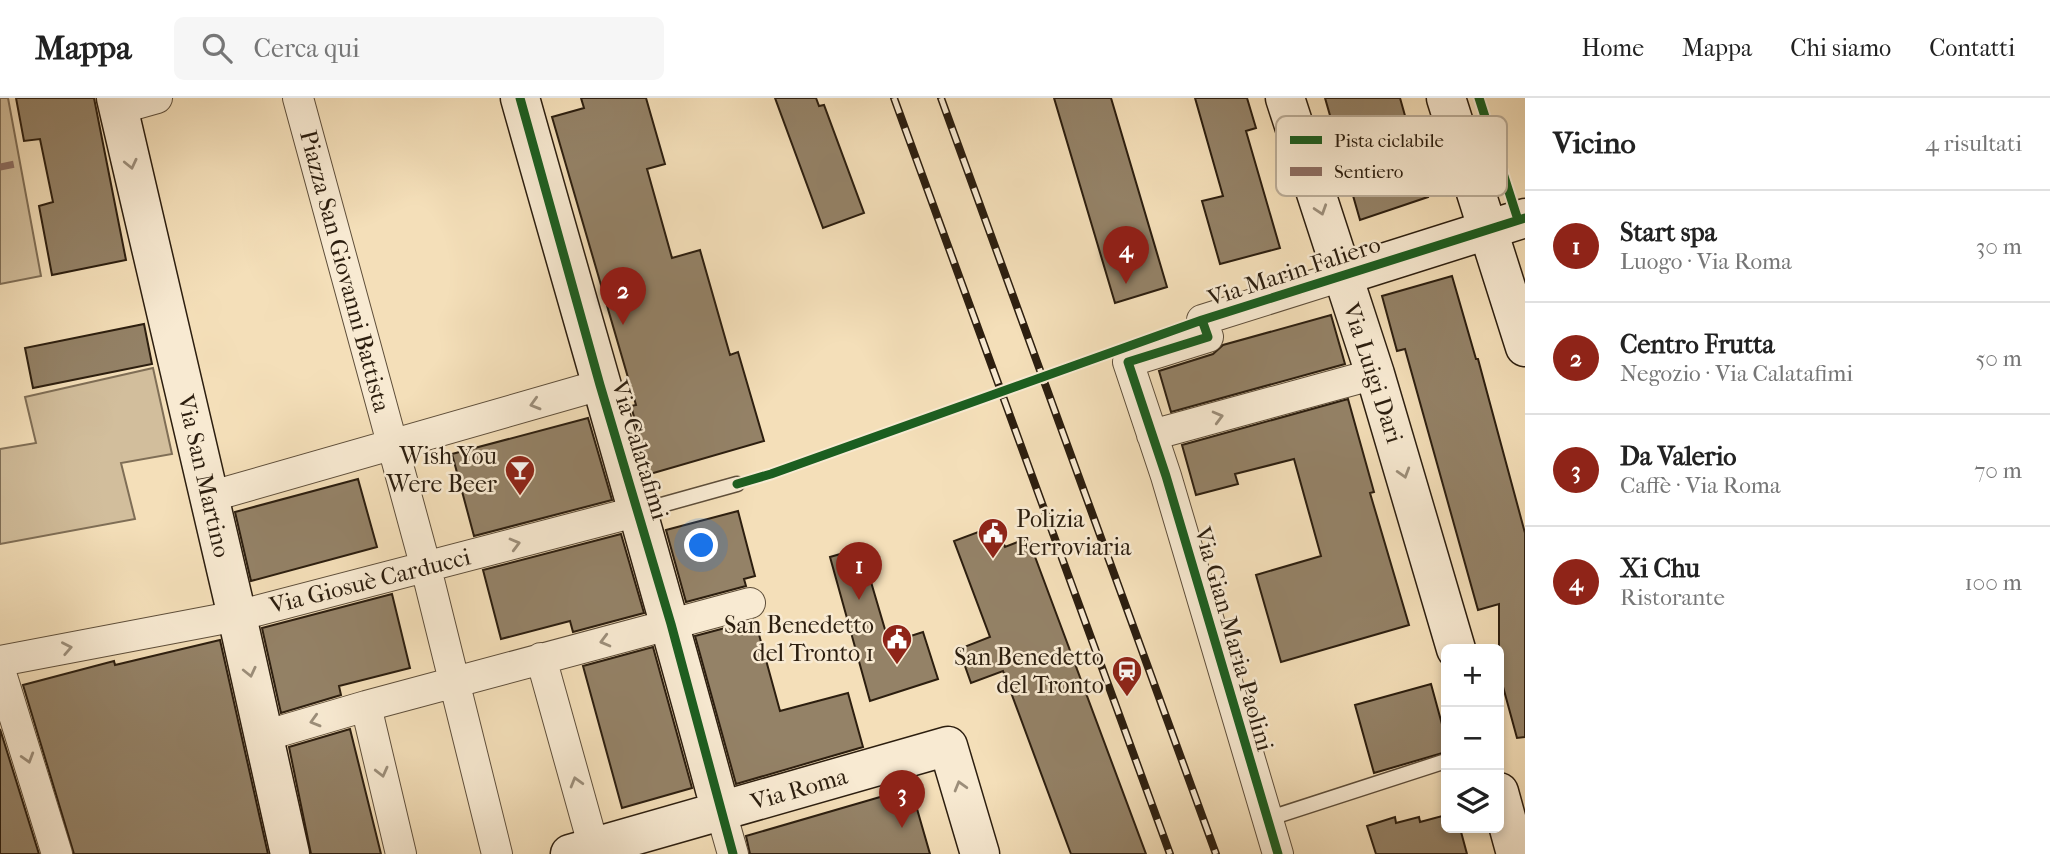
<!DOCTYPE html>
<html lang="it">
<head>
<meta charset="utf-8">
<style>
	:root { --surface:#fff; --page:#f6f6f6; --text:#222; --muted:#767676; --line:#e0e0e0; --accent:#8f2418 }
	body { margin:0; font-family:"IM FELL French Canon",serif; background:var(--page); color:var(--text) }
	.controls { position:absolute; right:21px; bottom:21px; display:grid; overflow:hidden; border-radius:10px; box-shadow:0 4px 10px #0003 }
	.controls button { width:63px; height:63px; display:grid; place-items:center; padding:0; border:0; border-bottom:2px solid var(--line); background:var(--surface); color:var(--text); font:35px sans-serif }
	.you { position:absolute; left:702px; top:448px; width:24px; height:24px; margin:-18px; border:5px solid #fff; border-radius:50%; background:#1a73e8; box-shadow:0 0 0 10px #1a73e833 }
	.badge { display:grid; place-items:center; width:46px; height:46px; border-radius:50%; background:var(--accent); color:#fff; font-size:23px; font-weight:700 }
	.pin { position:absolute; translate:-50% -58px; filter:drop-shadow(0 2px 4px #0008) }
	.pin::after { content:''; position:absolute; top:37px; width:24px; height:21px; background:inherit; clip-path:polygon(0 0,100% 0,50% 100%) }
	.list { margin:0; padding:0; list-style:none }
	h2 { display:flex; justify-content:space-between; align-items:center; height:91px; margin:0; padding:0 28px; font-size:30px }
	h2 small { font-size:23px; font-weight:400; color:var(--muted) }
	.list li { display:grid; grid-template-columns:46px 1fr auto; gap:21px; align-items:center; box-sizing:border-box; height:112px; padding:0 28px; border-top:2px solid var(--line) }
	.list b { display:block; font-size:26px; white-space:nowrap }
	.list p { margin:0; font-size:23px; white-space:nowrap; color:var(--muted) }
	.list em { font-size:23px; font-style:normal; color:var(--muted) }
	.icon { flex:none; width:38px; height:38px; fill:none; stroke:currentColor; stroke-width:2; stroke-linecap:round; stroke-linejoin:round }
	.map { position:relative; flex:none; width:1525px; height:756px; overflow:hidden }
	header { display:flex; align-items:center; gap:42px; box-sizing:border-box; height:98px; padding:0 35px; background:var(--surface); border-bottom:2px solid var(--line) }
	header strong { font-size:33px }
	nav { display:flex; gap:38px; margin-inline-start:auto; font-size:24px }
	.search { width:490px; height:63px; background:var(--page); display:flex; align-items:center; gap:18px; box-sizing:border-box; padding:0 24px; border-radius:10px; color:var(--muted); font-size:26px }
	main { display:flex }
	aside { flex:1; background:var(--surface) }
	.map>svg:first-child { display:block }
	.green { fill:#d2be9c; stroke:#7f6e56; stroke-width:2 }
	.building { fill:#948267; stroke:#2c1e0f; stroke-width:2 }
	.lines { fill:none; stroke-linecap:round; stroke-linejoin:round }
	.lane-casing { stroke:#5e4e3a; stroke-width:17 }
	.street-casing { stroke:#5e4e3a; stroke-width:32 }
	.secondary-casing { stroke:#2c1e0f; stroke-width:41 }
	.lane { stroke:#f8ead2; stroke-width:14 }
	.street { stroke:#f8ead2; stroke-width:30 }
	.secondary { stroke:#f8ead2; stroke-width:38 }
	.rail-casing { stroke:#2c1e0f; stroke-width:8 }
	.rail { stroke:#f8ead2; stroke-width:5; stroke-dasharray:16; stroke-linecap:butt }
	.quiet { stroke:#8d6e63; stroke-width:7; stroke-dasharray:14 7; stroke-linecap:butt }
	.cycleway-casing { stroke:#f8ead2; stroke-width:13 }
	.cycleway { stroke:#1b5e20; stroke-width:9 }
	.oneway { stroke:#9c8e7a }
	.labels { text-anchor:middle; stroke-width:5; stroke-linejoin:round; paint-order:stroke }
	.street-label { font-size:24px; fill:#2c1e0f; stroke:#f8ead2 }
	.poi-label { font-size:24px; fill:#2c1e0f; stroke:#f8ead2; text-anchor:end }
	.key { fill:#f8ead2; stroke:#bbad98; stroke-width:2 }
	.key-label { font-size:19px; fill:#2c1e0f }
</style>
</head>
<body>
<header>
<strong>Mappa</strong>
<div class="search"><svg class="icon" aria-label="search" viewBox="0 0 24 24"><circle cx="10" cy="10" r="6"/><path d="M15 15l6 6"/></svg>Cerca qui</div>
<nav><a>Home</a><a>Mappa</a><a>Chi siamo</a><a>Contatti</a></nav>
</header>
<main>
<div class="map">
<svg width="1525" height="756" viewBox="0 0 1525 756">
	<rect width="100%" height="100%" fill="#f4dfb9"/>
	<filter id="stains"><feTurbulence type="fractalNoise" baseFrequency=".00286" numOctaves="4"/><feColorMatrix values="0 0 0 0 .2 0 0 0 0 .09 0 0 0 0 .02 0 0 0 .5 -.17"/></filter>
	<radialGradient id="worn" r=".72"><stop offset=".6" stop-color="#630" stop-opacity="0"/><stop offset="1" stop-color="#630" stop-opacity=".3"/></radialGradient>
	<path class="green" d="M0,0H8L41,178L0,186Z
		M153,270L172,356L121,365L135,421L0,446V351L36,345L25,299Z"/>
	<path class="building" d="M16,0H94L126,162L52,177L39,108L53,104L40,41L24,43Z
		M581,0H646L665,66L647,71L672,160L700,152L730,257L738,254L764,343L650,376L631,308L636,307L552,19L584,10Z
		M775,0H816L819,8L824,7L864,115L823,130Z
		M1054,0H1111L1167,189L1115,205Z
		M1195,0H1247L1256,30L1246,33L1280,150L1220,166L1202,103L1223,98Z
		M1325,0H1400L1428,99L1360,122Z
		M1452,178L1476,261H1478L1525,435V639L1517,640L1499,574V506L1478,512L1405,251L1397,253L1382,198Z
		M1331,217L1345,266L1171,314L1159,273L1213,256L1223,247Z
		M144,226L152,266L33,290L25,250Z
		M1348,301L1374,394L1370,395L1409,527L1281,564L1256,477L1321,458L1294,361L1235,376L1238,386L1196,397L1182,347Z
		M588,320L612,402L474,438L452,356Z
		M358,381L377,449L251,483L235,414Z
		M738,413L755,478L744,481L746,488L686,504L666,432Z
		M997,427L1005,449L1028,440L1146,756H1071L1003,573L971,585L959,551L990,539L954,443Z
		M621,436L644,515L573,534L570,523L501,541L483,472Z
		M861,450L889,545L923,534L938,581L870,603L830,459Z
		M392,496L410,570L339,588L341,597L281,615L262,530Z
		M755,522L780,613L848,595L863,649L736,686L695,538Z
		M220,542L268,756H74L23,587L114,563L115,567Z
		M653,549L692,690L622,710L583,568Z
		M1431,586L1446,641V654L1374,675L1355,607Z
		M0,631L39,756H0Z
		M350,631L381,756H311L289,649Z
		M911,690L930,756H750L746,738Z
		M1446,717V730H1460L1467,756H1376L1367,728L1395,719L1396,725L1419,719L1420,724Z"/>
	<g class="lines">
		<g class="lane-casing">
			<path id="lane" d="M640,413L737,386
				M1267,721L1446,663"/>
		</g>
		<g class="street-casing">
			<path id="street" d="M298,0L426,470L497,756
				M118,11L157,0
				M1152,337L1375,276
				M209,399L600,287
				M541,560L594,750
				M0,563L237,518L639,413
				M0,572L57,756
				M366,608L401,756
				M264,638L366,608L750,505
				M721,714L733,756
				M1278,756L1166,378L1128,264L1208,239L1202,222L1342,178"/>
		</g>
		<g class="secondary-casing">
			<path id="secondary" d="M116,0L237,518L290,756
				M520,0C587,238 657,475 721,714
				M1285,0L1375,276L1456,551
				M1446,0L1525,249
				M1342,178L1525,120
				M1499,694L1516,756
				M570,756L948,648L980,756"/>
		</g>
		<use href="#lane" class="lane"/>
		<use href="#street" class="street"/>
		<use href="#secondary" class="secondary"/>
		<g class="rail-casing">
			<path id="rail" d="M894,0L1170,756
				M941,0L1216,756"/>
		</g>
		<use href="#rail" class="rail"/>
		<path class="quiet" d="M0,69L20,65"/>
		<g class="cycleway-casing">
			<path id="cycleway" d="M520,0L600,287L671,526L733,756
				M1479,0L1518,122
				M1202,222L1208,239L1128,264L1166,378L1278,756
				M737,386L771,376L1202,222L1525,120"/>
		</g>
		<use href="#cycleway" class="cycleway"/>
	</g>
	<defs><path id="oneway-chevron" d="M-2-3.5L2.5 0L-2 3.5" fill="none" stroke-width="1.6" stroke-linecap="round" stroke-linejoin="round" transform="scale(1.75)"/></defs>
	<g class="oneway">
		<use href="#oneway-chevron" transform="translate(131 66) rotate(77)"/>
		<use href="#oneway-chevron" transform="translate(1321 112) rotate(72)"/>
		<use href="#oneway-chevron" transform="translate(535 306) rotate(164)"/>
		<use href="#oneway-chevron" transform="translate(1218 319) rotate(-15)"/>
		<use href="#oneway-chevron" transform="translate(1404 375) rotate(73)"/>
		<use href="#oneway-chevron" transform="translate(515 446) rotate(-15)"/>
		<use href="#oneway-chevron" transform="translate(605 543) rotate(165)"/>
		<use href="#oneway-chevron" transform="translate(67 550) rotate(-11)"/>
		<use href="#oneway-chevron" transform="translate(250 574) rotate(77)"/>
		<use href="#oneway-chevron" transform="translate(315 623) rotate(164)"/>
		<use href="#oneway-chevron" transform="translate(28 660) rotate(73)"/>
		<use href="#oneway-chevron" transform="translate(382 674) rotate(76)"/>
		<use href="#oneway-chevron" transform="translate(576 684) rotate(-106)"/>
		<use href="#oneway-chevron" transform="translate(960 688) rotate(-106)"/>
	</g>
	<defs>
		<g id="bar-pin" transform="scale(1.575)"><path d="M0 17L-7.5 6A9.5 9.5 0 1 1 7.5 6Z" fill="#8f2418" stroke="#f8ead2"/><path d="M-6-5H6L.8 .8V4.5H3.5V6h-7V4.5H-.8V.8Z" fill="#fff"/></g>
		<g id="civic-pin" transform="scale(1.575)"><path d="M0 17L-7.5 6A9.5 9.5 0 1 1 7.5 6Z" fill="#8f2418" stroke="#f8ead2"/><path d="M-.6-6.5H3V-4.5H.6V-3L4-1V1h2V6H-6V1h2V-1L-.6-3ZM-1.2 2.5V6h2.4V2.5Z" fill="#fff"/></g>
		<g id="station-pin" transform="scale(1.575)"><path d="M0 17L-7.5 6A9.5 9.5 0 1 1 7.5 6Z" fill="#8f2418" stroke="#f8ead2"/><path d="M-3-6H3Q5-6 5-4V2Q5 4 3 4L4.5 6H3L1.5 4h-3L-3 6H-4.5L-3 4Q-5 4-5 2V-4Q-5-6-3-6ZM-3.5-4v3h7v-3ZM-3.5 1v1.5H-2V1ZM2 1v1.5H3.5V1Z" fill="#fff"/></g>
	</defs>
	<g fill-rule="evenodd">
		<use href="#bar-pin" x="520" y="372"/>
		<use href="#civic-pin" x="993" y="435"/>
		<use href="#civic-pin" x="897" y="541"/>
		<use href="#station-pin" x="1127" y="573"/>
	</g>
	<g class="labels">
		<g class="street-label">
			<text transform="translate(345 173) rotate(75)" y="8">Piazza San Giovanni Battista</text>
			<text transform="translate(1294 173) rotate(-18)" y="8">Via Marin Faliero</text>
			<text transform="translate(1373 275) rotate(72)" y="8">Via Luigi Dari</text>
			<text transform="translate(640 352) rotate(73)" y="8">Via Calatafimi</text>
			<text transform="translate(204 378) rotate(77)" y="8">Via San Martino</text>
			<text transform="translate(370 483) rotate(-14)" y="8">Via Giosuè Carducci</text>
			<text transform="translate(1234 541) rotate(74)" y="8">Via Gian Maria Paolini</text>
			<text transform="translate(799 691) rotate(-16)" y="8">Via Roma</text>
		</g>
		<g class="poi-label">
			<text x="497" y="366">Wish You<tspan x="497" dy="28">Were Beer</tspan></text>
			<text x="1016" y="429" text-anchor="start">Polizia<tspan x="1016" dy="28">Ferroviaria</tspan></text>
			<text x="874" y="535">San Benedetto<tspan x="874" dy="28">del Tronto 1</tspan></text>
			<text x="1104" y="567">San Benedetto<tspan x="1104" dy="28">del Tronto</tspan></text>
		</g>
	</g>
	<rect x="1276" y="18" width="231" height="80" rx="10" class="key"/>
	<rect x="1290" y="38" width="32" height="8" fill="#1b5e20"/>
	<rect x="1290" y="69" width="32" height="9" fill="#8d6e63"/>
	<g class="key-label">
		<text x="1334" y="49">Pista ciclabile</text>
		<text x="1334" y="80">Sentiero</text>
	</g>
	<rect width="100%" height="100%" filter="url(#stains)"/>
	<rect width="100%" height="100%" fill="url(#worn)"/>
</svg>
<div class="controls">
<button>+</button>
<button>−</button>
<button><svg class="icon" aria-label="layers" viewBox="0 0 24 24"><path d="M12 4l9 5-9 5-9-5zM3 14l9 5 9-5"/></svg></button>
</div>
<div class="you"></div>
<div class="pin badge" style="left:859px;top:502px">1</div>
<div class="pin badge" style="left:623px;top:227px">2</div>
<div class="pin badge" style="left:902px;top:730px">3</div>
<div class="pin badge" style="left:1126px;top:186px">4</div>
</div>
<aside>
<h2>Vicino<small>4 risultati</small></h2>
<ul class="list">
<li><span class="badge">1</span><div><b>Start spa</b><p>Luogo · Via Roma</p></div><em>30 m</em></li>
<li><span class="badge">2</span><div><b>Centro Frutta</b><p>Negozio · Via Calatafimi</p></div><em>50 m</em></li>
<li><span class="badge">3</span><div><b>Da Valerio</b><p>Caffè · Via Roma</p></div><em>70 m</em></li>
<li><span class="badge">4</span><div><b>Xi Chu</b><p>Ristorante</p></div><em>100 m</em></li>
</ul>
</aside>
</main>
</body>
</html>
